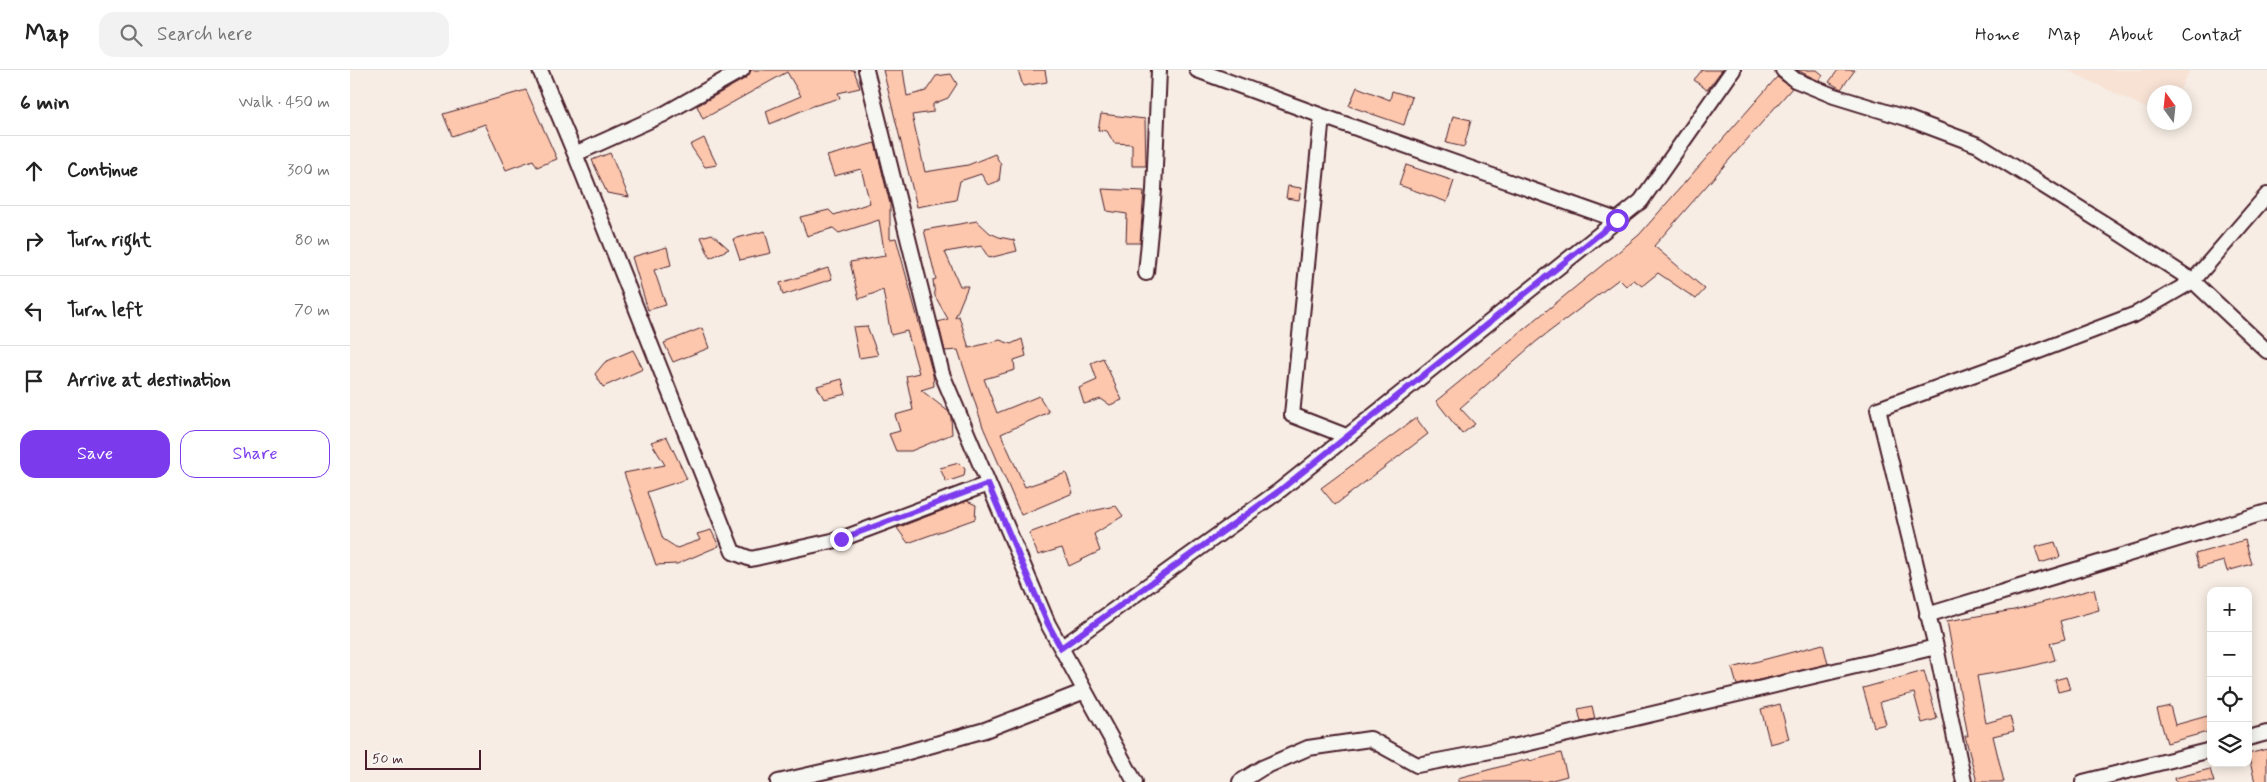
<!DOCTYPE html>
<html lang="en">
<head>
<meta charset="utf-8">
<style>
	:root { --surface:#fff; --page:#f2f2f2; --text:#222; --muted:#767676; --line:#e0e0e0; --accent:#7c3aed }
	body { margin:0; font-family:Mynerve,sans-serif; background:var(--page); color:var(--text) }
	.controls { position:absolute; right:15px; bottom:15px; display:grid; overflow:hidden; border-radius:10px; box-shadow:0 2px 12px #0003 }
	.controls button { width:45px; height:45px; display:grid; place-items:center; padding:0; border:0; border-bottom:1px solid var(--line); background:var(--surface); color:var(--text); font:25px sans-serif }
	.compass { position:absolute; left:1797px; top:15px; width:45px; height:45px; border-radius:50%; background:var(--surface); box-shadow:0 2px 12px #0003; rotate:345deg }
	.scale { position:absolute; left:15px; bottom:12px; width:116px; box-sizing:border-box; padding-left:5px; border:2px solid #4a1f2b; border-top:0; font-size:14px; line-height:18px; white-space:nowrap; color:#4a1f2b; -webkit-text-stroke:4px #f6f6f2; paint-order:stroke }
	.stop { position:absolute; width:15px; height:15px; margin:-11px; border:4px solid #7c3aed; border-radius:50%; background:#fff }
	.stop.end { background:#7c3aed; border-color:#fff; box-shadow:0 1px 5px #0008 }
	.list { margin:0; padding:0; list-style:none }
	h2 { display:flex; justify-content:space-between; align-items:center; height:65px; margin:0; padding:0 20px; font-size:21px }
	h2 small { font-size:16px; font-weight:400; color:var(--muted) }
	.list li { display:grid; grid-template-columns:32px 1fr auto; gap:15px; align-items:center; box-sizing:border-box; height:70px; padding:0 20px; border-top:1px solid var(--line) }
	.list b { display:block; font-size:19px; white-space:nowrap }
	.list em { font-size:16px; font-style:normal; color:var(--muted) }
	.actions { display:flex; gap:10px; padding:15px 20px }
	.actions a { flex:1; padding:11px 0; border:1px solid var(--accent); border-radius:15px; text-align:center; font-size:18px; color:var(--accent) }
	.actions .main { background:var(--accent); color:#fff }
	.icon { flex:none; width:28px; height:28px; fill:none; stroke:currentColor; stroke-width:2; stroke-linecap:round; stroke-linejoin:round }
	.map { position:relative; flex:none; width:1917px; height:712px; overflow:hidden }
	header { display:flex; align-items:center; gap:30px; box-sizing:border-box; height:70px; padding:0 25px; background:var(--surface); border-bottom:1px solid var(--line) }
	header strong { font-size:24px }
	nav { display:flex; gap:28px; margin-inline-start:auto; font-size:18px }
	.search { width:350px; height:45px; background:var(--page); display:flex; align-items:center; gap:12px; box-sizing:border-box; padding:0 18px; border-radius:15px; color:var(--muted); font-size:19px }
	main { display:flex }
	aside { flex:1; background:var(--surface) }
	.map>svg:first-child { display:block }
	.built { fill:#f8e2d4 }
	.building { fill:#fcc7ad; stroke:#4a1f2b }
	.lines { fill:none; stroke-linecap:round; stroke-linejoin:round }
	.street-casing { stroke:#4a1f2b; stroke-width:18 }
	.street { stroke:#f6f6f2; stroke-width:14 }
	.route { stroke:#7c3aed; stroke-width:6 }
</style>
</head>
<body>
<header>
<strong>Map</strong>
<div class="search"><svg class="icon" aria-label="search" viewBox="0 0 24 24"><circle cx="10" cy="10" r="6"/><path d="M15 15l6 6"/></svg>Search here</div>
<nav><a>Home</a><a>Map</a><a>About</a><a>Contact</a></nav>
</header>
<main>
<aside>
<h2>6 min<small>Walk · 450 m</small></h2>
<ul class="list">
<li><svg class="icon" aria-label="ahead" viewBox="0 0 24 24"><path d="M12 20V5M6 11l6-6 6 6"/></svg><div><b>Continue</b></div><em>300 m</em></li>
<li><svg class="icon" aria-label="right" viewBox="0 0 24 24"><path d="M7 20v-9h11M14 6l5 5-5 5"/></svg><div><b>Turn right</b></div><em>80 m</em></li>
<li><svg class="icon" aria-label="left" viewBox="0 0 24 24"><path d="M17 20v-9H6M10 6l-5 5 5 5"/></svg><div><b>Turn left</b></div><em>70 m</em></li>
<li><svg class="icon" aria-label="arrive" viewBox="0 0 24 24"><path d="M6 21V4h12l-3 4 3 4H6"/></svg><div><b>Arrive at destination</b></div></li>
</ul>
<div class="actions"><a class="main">Save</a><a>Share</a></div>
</aside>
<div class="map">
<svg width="1917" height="712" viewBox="0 0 1917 712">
	<rect width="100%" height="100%" fill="#f7ede4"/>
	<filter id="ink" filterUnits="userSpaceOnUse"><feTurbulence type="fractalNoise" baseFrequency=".02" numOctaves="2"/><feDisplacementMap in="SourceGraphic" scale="10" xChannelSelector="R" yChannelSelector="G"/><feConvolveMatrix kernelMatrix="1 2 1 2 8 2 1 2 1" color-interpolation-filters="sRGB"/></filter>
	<g filter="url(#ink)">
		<path class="built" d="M1717,0H1840L1828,22H1804V42Z"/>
		<path class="building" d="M401,0H504L510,18L488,23L490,28L463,36L420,54L416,41L451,26L437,2L353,49L347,36L396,8Z
			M533,0H553L557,26L576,21L586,6L601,4L607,14L598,28L583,34V42L562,45L575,102L618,95L645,84L651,95L649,111L638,115L631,104L610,111L606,130L567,137Z
			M668,0H695L697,12L673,16Z
			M1352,0H1372L1357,20L1344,10Z
			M1447,0H1467L1473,5L1469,11Z
			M1488,0H1505L1491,19L1479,12Z
			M1427,7L1442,18L1304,176L1355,219L1346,229L1308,203L1292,216L1284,210L1276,216L1269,209L1187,271L1110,338L1125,354L1112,364L1086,331L1289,165Z
			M1007,17L1040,30L1042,21L1062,27L1054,55L999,36Z
			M176,20L207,89L187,97L183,90L156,100L135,54L102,66L93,44Z
			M751,44L795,49L796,96H782V74L764,73L757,61L748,60Z
			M1103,46L1121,50L1114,77L1096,73Z
			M354,68L367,95L355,97L340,75Z
			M525,73L540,134V169L546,168L583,305L584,316L571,320L599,342L601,347L602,364L561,381H546L539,364L550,361L545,345L563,340L556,306L569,303L557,261L541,265L533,220L509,229L500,192L535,186L529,150L489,163L483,158L457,166L450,147L479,140L484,145L520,133L511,99L484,106L477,86Z
			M260,83L279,127L257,123L242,90Z
			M1056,95L1104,111L1097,132L1049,115Z
			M938,116L951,118L949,130L936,128Z
			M752,119L794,121L790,173H776L777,144L757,141Z
			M627,151L640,163L649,167L664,170L667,181L639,188L631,176L595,182L610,216H618L605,248L609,246L619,278L650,270L661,274L672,269L676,286L664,290L665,300L634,309L647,343L689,326L699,342L651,364L675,417L716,403L723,423L671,445L633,357L608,280L595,281L588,252L598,249L585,226L583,210L586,209L574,160Z
			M415,161L421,183L390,190L383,169Z
			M362,164L379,179L360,188L351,167Z
			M317,177L321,195L304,200L316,235L298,240L282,187Z
			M478,198L482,209L433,225L430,213Z
			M517,256L528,285L509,288L503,257Z
			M352,258L359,278L323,292L314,273Z
			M283,280L293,299L253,317L245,304L255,292Z
			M753,288L772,330L760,335L751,329L734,334L729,318L747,310L741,293Z
			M492,309L496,324L474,329L467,316Z
			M1066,348L1078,364L985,435L971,418Z
			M317,367L337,409L297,422L313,469L327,478L350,470L347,464L361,460L369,476L327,494L306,495L274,403L315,395L301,372Z
			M609,393L615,399L614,406L596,412L590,398Z
			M617,431L626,435L625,449L558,473L547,458Z
			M766,436L773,446L744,464L750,481L719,496L712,478L688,485L679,463L737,442Z
			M1895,470L1902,494L1877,501L1874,491L1849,498L1845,484Z
			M1705,472L1710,487L1690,493L1685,477Z
			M1744,519L1749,540L1710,551L1715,569L1700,573L1705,590L1675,598L1627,606L1636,653L1660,646L1664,661L1643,666L1654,712H1627L1615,666H1618L1597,551L1664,540Z
			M1473,574L1478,594L1387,615L1382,598Z
			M1574,601L1587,649L1572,653L1564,623L1530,632L1536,654L1524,657L1513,618Z
			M1716,607L1720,619L1708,622L1705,610Z
			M1430,634L1439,669L1420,674L1411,639Z
			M1242,636L1245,649L1231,652L1228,639Z
			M1820,636L1825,655L1861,645V661L1817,673L1807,639Z
			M1917,679V712H1905L1898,684Z
			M1211,683L1217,706L1195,712H1108V708L1179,689L1180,691Z
			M1860,699L1864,712H1826L1825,708Z"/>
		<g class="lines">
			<g class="street-casing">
				<path id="street" d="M190,0L225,84L383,482L401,489L491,469L638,414
					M516,0L592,304L698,554L785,712
					M847,0L972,46L942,345L996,366
					M1433,0L1445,10L1484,26L1559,49L1628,75L1771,164L1843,211L1917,125
					M972,46L1267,150
					M225,84L314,44L392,0
					M796,203L804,120L809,0
					M1577,545L1917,442
					M711,578L929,421L1291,131L1383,0
					M1898,668L1917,663
					M428,712L551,684L635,660L735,621
					M890,712L912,698L958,678L1020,669L1067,695L1167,676L1586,577
					M1614,712L1586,577L1528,339L1689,281L1786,244L1843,211L1917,281
					M1733,712L1861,680"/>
			</g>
			<use href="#street" class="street"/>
		</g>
	</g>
	<g class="lines" filter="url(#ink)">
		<path class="route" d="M491,469L638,414L698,554L711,578L929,421L1267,150"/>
	</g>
</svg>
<div class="controls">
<button>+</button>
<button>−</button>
<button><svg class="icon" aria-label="locate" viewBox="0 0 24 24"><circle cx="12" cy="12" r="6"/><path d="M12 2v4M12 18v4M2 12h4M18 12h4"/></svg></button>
<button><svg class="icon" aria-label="layers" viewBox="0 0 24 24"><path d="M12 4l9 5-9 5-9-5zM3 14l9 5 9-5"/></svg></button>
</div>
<svg class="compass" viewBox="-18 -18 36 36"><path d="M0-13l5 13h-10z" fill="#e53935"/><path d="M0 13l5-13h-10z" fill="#767676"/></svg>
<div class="scale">50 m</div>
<div class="stop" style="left:1267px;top:150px"></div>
<div class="stop end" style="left:491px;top:469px"></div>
</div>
</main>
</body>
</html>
